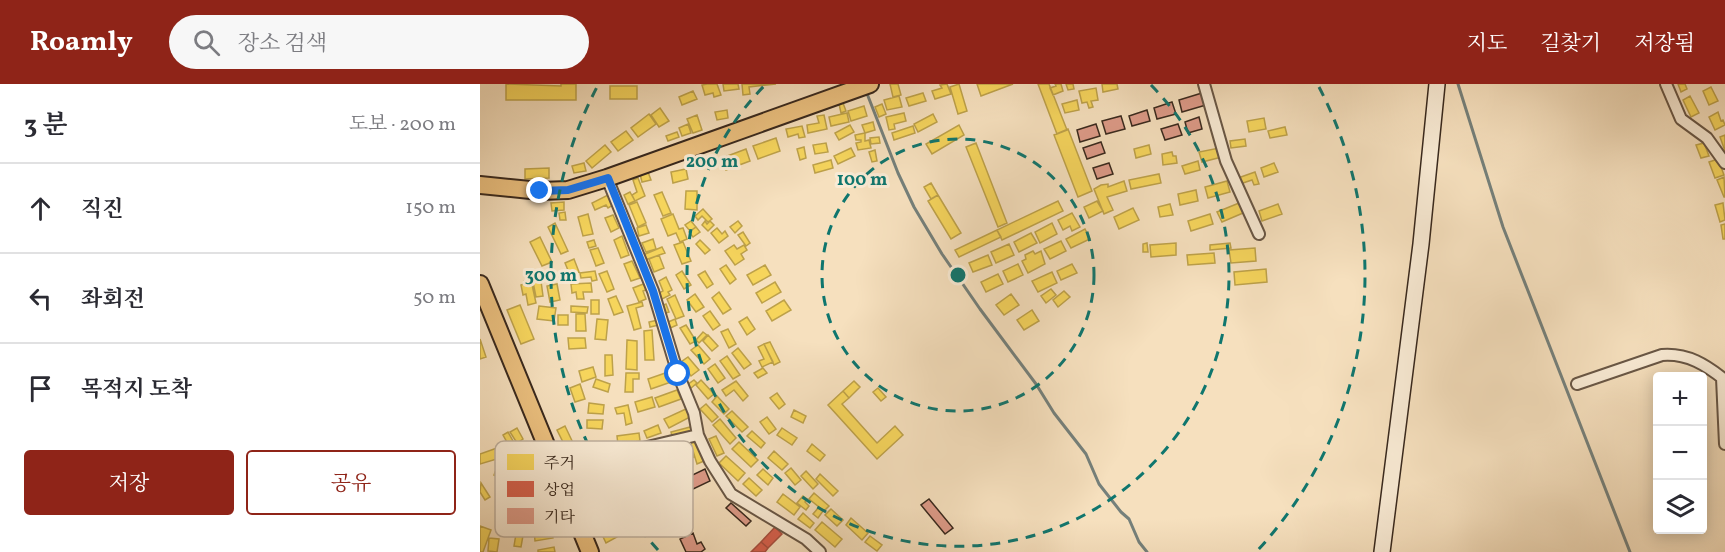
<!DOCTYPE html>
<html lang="ko">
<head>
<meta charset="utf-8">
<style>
	:root { --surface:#fff; --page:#f7f7f7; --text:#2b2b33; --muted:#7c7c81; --line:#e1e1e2; --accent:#8f2418 }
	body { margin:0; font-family:Vollkorn,"Noto Serif KR",serif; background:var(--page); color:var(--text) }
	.controls { position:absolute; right:18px; bottom:18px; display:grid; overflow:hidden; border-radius:6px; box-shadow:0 3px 15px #0003 }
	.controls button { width:54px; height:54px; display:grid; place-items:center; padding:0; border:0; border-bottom:2px solid var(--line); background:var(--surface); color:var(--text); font:30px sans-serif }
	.stop { position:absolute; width:18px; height:18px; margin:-14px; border:4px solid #1a73e8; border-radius:50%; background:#fff }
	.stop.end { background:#1a73e8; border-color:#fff; box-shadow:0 2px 6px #0008 }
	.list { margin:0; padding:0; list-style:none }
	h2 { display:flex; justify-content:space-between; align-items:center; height:78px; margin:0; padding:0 24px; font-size:26px }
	h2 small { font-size:20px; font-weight:400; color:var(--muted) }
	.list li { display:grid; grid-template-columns:39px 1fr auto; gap:18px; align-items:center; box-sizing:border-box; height:90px; padding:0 24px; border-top:2px solid var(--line) }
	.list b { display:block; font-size:22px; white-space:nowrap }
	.list em { font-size:20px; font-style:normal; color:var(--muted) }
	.actions { display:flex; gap:12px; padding:18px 24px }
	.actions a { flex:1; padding:14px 0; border:2px solid var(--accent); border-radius:6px; text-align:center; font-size:21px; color:var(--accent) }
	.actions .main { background:var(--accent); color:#fff }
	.icon { flex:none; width:33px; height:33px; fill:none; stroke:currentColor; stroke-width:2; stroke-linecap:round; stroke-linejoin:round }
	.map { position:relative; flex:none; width:1245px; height:468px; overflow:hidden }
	header { display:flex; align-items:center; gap:36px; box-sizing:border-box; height:84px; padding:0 30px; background:var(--accent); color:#fff }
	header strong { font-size:28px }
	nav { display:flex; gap:33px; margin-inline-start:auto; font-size:21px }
	.search { width:420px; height:54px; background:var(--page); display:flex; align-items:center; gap:15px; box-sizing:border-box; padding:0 21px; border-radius:33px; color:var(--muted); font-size:22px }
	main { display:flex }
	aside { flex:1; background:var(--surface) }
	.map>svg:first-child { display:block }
	.homes { fill:#f6d55c; stroke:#bda149; stroke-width:1.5 }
	.shops { fill:#d6604d; stroke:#a74f3f; stroke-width:1.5 }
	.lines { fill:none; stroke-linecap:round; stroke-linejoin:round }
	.stream { stroke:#75807b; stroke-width:3 }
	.building { fill:#de9b89; stroke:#38281d; stroke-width:1.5 }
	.street-casing { stroke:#685645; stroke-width:14 }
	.secondary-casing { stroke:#38281d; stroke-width:18 }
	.primary-casing { stroke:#38281d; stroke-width:20 }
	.street { stroke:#f9ebd5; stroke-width:10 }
	.secondary { stroke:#f9ebd5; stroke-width:15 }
	.primary { stroke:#ebc07f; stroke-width:16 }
	.route { stroke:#1a73e8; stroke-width:8 }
	.ring { fill:none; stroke:#0f766e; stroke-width:3; stroke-dasharray:10 8 }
	.key { fill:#f9ebd5; stroke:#bfb09e; stroke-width:1.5 }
	.key-label { font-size:16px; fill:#38281d }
	.centre { fill:#0f766e; stroke:#f9ebd5; stroke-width:3 }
	.ring-label { font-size:18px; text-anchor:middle; font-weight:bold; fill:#0f766e; stroke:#f9ebd5; stroke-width:6; stroke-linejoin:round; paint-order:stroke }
</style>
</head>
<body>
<header>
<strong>Roamly</strong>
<div class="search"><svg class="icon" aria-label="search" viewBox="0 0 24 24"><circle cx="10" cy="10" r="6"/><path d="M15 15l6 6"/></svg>장소 검색</div>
<nav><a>지도</a><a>길찾기</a><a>저장됨</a></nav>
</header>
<main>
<aside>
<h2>3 분<small>도보 · 200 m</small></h2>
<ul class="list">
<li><svg class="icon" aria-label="ahead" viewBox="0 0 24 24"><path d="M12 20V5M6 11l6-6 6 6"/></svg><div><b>직진</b></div><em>150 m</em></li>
<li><svg class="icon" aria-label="left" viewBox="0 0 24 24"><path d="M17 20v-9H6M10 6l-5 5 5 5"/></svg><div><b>좌회전</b></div><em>50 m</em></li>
<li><svg class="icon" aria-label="arrive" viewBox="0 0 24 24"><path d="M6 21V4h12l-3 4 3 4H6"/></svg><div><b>목적지 도착</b></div></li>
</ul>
<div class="actions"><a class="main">저장</a><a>공유</a></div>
</aside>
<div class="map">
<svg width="1245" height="468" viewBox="0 0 1245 468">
	<rect width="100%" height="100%" fill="#f6e0be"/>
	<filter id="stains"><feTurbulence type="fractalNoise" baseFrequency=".00333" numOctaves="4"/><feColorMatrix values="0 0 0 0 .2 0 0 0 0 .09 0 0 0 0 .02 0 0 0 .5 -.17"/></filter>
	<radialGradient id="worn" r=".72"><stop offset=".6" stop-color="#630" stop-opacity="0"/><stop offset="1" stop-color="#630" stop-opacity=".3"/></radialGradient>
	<path class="homes" d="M26,0L81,2V0H96V16H26Z
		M227,0H237L241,11L234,13L233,9L225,11L222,1Z
		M243,0H258L259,5L244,7Z
		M262,0H296L269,3L270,10L263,11Z
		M410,0H418L421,11L413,13Z
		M467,0L471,10L455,15L452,7L462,4L460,1Z
		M479,0L487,27L478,30L470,3Z
		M497,0H533L501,12Z
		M558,0H569L587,46L577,50Z
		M575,0H581L583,7L573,11L570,4L576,2Z
		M586,0H593L594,5L588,6Z
		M622,0H637L638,5L623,8Z
		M1198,0H1205L1207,5L1201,8Z
		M130,2H157V15H130Z
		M1231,3L1238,17L1229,21L1223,7Z
		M616,4L618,16L611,17L613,23L609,24L607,18L602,19L599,7Z
		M213,7L217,15L202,21L199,13Z
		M443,9L446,17L429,22L426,14Z
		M419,12L422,23L407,26L404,16Z
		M1210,12L1219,29L1211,33L1203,16Z
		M597,16L599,26L585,29L582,20Z
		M363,19L366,27L361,29L359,20Z
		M402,20L406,30L399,33L395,23Z
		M384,22L387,32L371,37L368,27Z
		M180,24L189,37L179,43L171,31Z
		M247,26L248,34L237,36L235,28Z
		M1238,28L1241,37L1243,36L1245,41L1235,46L1229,33Z
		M367,29L369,38L351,42L349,33Z
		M424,29L426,37L414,40L415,45L409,46L406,33Z
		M169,30L176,40L158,53L151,44Z
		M453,30L457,38L438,48L434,40Z
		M217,31L222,46L213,49L207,35Z
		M344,31L347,45L328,49L327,41L339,39L337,32Z
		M784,34L786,45L769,48L767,37Z
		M393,38L395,46L385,49L382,41Z
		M208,40L211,49L202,52L199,44Z
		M370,41L374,48L359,56L355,49Z
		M479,41L484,51L452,70L446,60Z
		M322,42L325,53L319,54L318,50L308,53L306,45Z
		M433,42L435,49L414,56L412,49Z
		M805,43L807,51L790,54L788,47Z
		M588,45L612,107L598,113L574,51Z
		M146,47L153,56L138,67L131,58Z
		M197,48L199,53L188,57L186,52Z
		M385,49V57L389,56L391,64L378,66L376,59L381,58V56H376L375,51Z
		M1245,51V67L1240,53Z
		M399,53L400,59L391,60L390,54Z
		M296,54L300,67L278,75L273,62Z
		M765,55L766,62L751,64L750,57Z
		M346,59L348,68L335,70L333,61Z
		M496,59L527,139L518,143L486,63Z
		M1224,59L1229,72L1221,74L1216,61Z
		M125,61L131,68L112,84L106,77Z
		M669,61L671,70L656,74L654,65Z
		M324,63L326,74L320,76L317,65Z
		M371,64L375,72L358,80L354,72Z
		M739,64L742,73L722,78L719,68Z
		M266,65L270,77L246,86L242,74Z
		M395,66L397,77L392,78L389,68Z
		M692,68L693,72H696L697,79L683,81L682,70Z
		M1238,75L1244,91L1235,94L1229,78Z
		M351,76L353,84L335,89L333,81Z
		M718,77L720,86L705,90L702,82Z
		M104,79L106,87L94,89L92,82Z
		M794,79L798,88L784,93L781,84Z
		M69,84V94L45,95V85Z
		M206,85L208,95L193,99L191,88Z
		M168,88L171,96L162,98L160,90Z
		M775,88L779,100L774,101L772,96L760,100L758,94Z
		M679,90L681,99L651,105L649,96Z
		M1244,93L1245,113H1244L1237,96Z
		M158,94L165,112L155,117L152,111L157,108L153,96Z
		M644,97L647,107L627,113L633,126L624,130L614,105L621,101L628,100V103Z
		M747,97L750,108L728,114L725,103Z
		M451,99L458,111L451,115L444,103Z
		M716,106L718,117L700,121L698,110Z
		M206,107H217V126L205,125Z
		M150,108L155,117L148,120L144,111Z
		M182,108L191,129L183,132L174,111Z
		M130,110L135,120L128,124L126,121L115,126L112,119Z
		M458,111L481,149L471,155L448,117Z
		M578,117L583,127L522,156L517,146Z
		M617,117L623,127L609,134L604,123Z
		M84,118V126L72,127L71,119Z
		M157,118L166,139L158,143L149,121Z
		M759,119L763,129L742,138L737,128Z
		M1243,119L1245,136L1240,138L1235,121Z
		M690,120L693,131L680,133L678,123Z
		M798,120L802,130L782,137L779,127Z
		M653,124L659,136L639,145L634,133Z
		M223,125L232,135L228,138L222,132L218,136L215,132Z
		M85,128L86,136H80L79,129Z
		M592,129L600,143L592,147L590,142L583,146L578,136Z
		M108,130L113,150L103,152L98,133Z
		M193,130L199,145L203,144L207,155L200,158L196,149L188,152L181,135Z
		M730,130L733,140L711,147L708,137Z
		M133,131L139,144L131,148L125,134Z
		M211,137L216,143L210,147L205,141Z
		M225,137L227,140L230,137L234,141L228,147L222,141Z
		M258,137L262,142L255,149L250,143Z
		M75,139L88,167L81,170L68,143Z
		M572,139L577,150L560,159L555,148Z
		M1245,140V155H1243L1241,141Z
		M166,141L169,149L159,152L157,144Z
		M216,143L220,148L213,153L209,148Z
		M237,144L242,150L245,147L248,152L239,159L231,149Z
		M605,145L610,155L591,164L586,155Z
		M517,146L521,153L479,173L475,166Z
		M263,148L270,159L266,162L258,151Z
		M551,149L557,159L539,168L534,158Z
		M142,152L149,171L141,174L134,156Z
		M60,153L72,178L62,182L50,158Z
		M173,155L176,165L166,168L162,159Z
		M114,156L116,162L109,164L107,158Z
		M220,156L230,166L225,170L216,160Z
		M581,157L586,167L570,175L564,165Z
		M203,158L211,177L202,180L194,161Z
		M667,159L668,168H663V160Z
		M696,159V171L671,173L670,161Z
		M750,159L751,164L730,166V161Z
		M529,160L534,171L516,179L511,168Z
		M254,161L257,165L264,161L267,166L261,170L264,175L255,181L245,167Z
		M182,163L185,169L165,176L163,171Z
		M118,164L124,179L116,182L110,166Z
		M775,164L776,177L751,179L749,166Z
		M553,167L555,170L561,167L565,180L548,189L542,177L546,175L545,171Z
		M734,169L735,179L708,181L707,171Z
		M179,171L184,184L174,188L169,175Z
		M508,171L512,181L493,188L489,179Z
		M94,175L99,188L90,191L85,179Z
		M152,177L160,194L151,197L144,180Z
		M538,180L543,191L528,198L523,187Z
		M592,180L597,189L581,196L577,187Z
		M246,181L256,195L250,200L240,185Z
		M285,181L291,191L273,201L267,191Z
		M786,185L787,198L755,201L754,188Z
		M115,187L117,196L112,197L111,193L101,194L100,189Z
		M127,187L134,205L127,208L119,190Z
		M202,187L211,201L204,205L196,191Z
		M225,187L233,200L227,204L218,191Z
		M572,188L577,199L558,208L552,197Z
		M518,190L523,200L506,208L501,198Z
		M186,193L192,206L188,208L190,211L180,216L177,210L183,207L179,197Z
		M51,196L56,219L48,221L46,210L43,211L41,201L44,200V197Z
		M61,197L63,212L56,213L53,198Z
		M295,198L301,208L282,219L276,209Z
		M111,199L112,208H103L104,215H97L96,208L92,209L91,200Z
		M166,199L169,205L163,207L166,215L159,218L153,204Z
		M77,200L80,216L70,218L67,202Z
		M571,205L576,211L566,219L561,212Z
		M584,207L590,213L578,223L573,216Z
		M239,208L251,225L243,230L232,214Z
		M215,210L224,223L216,228L207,216Z
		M531,210L539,221L524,231L516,221Z
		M195,211L204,232L196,235L187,215Z
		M136,212L143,228L134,231L128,215Z
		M111,216H119V230H111Z
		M304,216L311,226L292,237L286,227Z
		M162,218L163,222L156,224L161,244L154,246L147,222Z
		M186,220L189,228L183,230L181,222Z
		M40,221L54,255L41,260L27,226Z
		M59,222L76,224L74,237L57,235Z
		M91,222L108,223L107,229L91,228Z
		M552,226L559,237L544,246L537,236Z
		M230,227L240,241L233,246L223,232Z
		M96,230H105L106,247H96Z
		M78,231H88V241H78Z
		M267,233L275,245L267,251L259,238Z
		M117,235L128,236L126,256L115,255Z
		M195,235L197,241L188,245L186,239Z
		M178,236L179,241L170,243L169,238Z
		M206,241L216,257L210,260L200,244Z
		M248,245L256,260L249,264L241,248Z
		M172,246L174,276H165L164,247Z
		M223,248L227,251L219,259L216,256Z
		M228,251L238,262L232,267L223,257Z
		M88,254H105L106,264L89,265Z
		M0,255L6,273L0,275Z
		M147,256L157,257V286L146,285Z
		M290,258L300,278L294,281L284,260Z
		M284,260L293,278L282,283L279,277L284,275L278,263Z
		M218,261L230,275L224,280L211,266Z
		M258,264L271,280L264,285L252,269Z
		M125,271H132L133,291L125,292Z
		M247,272L260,291L253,295L240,277Z
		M208,273L219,286L211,292L201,278Z
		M235,280L245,294L238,299L228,285Z
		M113,283L116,293L102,298L99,287Z
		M283,284L287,289L278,294L274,289Z
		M191,287L194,297L171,305L168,295Z
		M146,289H159V295H153V308H145Z
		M116,295L130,300L128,308L113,303Z
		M214,296L217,299L210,305L207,301Z
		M221,296L234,310L228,315L216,301Z
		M256,297L268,312L263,317L254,306L246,312L242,306Z
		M374,297L380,303L369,314L363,307Z
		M100,300L105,315L95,318L90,304Z
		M398,304L406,313L401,317L393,308Z
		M197,306L201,315L179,323L175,314Z
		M363,307L369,314L362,320L397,359L415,342L423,351L397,375L348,321Z
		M297,309L305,320L299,325L290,314Z
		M237,312L249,325L244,330L232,318Z
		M172,313L175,323L158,328L155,318Z
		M109,319L124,321L123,330L108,329Z
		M226,320L238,333L232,338L220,325Z
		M148,321L152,339L146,341L144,329L137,330L135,324Z
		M208,324L212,332L189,344L184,335Z
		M314,326L326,332L323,339L311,333Z
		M252,327L268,343L262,348L246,332Z
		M287,333L296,345L289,350L280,338Z
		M240,335L256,354L250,360L233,341Z
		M107,336H123L122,345L107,344Z
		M178,341L181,349L167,354L164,347Z
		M85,342L95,363L87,366L77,346Z
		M214,342L216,348L193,355L191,348Z
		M37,344L43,355L37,359L30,348Z
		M302,344L317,354L312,361L297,351Z
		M272,347L285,359L281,364L267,352Z
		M28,348L33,357L28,360L23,351Z
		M159,349L160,357L138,361L137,352Z
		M236,352L244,369L237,372L229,355Z
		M216,355L224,377L217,380L210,357Z
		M259,358L278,376L271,383L252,365Z
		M332,360L345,371L340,377L327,367Z
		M210,362L214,373L196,380L192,369Z
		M17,364L20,374L0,380V370Z
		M294,367L308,380L302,386L288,374Z
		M246,372L265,389L258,397L239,379Z
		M311,384L321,396L315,401L305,389Z
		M283,385L293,394L288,401L277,391Z
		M16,386L37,395L35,400L14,391Z
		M326,387L338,400L333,405L321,392Z
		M340,390L358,407L353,412L336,395Z
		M269,394L282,406L276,412L263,400Z
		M1,399L10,413L5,416L0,408Z
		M334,409L349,422L344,427L329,415Z
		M303,410L320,423L314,431L297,418Z
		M323,412L327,415L325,418L329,422L326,426L317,419Z
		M339,423L343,427L338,434L333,430Z
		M351,425L363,436L357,442L345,431Z
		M323,429L334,439L330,444L318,435Z
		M371,434L388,449L382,456L366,441Z
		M130,436L137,453L126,459L118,442Z
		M342,438L362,455L355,463L335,446Z
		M0,442L11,446L3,468H0Z
		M71,443L73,454L55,457L54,445Z
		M37,444L44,446L41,463L34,462Z
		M390,452L402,461L397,467L385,458Z
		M9,454L19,455L17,468L8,467Z
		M74,463L75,468H58V466Z"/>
	<path class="shops" d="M295,443L302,450L288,464L281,458Z
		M281,458L288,464L285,468H271Z"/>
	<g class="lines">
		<path class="stream" d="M978,0L1023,143L1150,468
			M386,7L418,89L434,123L462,170L500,225L556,300L574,329L606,370L619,400L641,428L649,435L659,458L667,468"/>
	</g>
	<path class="building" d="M722,9L726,21L702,28L699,16Z
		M692,18L696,30L677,35L674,24Z
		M667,26L670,37L652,42L649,32Z
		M641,32L645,45L626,50L622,37Z
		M719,33L722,45L708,49L705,38Z
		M616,40L620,52L600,58L597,46Z
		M698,40L702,51L685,56L681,45Z
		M621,58L625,69L607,75L603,64Z
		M629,79L633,90L617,95L613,84Z
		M225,385L230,397L209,407L204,395Z
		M449,415L473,444L465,450L441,421Z
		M251,419L271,437L266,442L246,424Z
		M213,449L217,460L221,458L225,465L221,468H206L200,455Z"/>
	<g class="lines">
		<g class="street-casing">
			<path id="street" d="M724,0L746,77L779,150
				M1186,0L1201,35L1227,54L1245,79
				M127,94L173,207L198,290L214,329L218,351L230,377L251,410L326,455L340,468
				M1242,294L1245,360
				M1097,300L1182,271C1208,269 1226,281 1245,296
				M154,367L157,385L163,404
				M71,374L89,368L125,373L218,351"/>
		</g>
		<g class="secondary-casing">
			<path id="secondary" d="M902,468L941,160L957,0"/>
		</g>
		<g class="primary-casing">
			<path id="primary" d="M0,101L60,107L88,106L127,94L390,0
				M0,200L110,468"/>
		</g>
		<use href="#street" class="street"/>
		<use href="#secondary" class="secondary"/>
		<use href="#primary" class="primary"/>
	</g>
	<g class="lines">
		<path class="route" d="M60,107L88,106L128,94L173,207L198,290"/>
	</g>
	<g class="ring">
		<circle cx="478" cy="191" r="136"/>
		<path d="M671 1A271 271 0 1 1 285 1"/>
		<path d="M178 466A407 407 0 0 1 117 3M839 3A407 407 0 0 1 778 466"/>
	</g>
	<rect x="15" y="357" width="198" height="96" rx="9" class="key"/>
	<rect x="27" y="370" width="27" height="16" fill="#f6d55c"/>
	<rect x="27" y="397" width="27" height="16" fill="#d6604d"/>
	<rect x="27" y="424" width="27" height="16" fill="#de9b89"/>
	<g class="key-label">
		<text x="64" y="384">주거</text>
		<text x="64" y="411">상업</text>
		<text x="64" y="438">기타</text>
	</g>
	<circle cx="478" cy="191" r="9" class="centre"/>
	<g class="ring-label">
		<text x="232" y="83">200 m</text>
		<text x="382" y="101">100 m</text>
		<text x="71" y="197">300 m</text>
	</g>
	<rect width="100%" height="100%" filter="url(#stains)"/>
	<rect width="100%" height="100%" fill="url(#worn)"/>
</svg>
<div class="controls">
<button>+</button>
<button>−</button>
<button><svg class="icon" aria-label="layers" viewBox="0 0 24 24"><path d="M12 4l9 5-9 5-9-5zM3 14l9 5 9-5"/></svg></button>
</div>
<div class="stop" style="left:198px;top:290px"></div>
<div class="stop end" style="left:60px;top:107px"></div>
</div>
</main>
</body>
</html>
